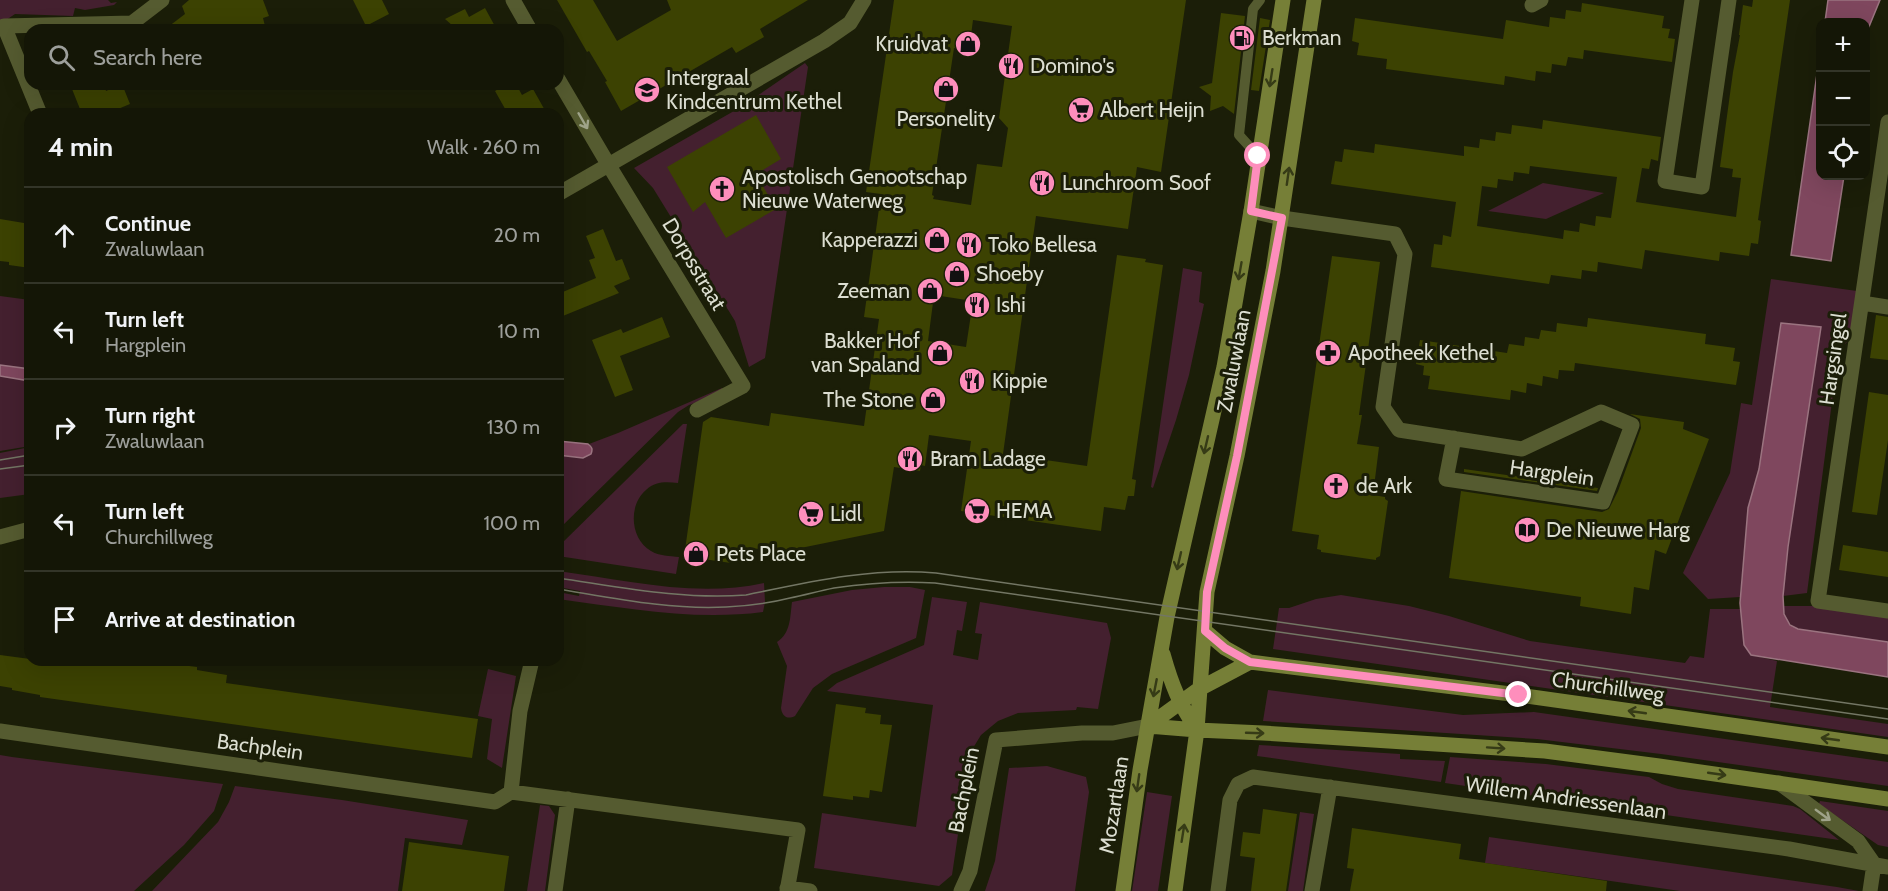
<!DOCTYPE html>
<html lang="en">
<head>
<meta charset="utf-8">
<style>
	:root { --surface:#141606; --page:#212314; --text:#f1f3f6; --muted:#9d9f9b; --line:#333528 }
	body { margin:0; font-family:Cabin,sans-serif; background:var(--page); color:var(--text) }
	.controls { position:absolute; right:18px; top:18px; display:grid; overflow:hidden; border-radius:12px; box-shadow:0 6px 24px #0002 }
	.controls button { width:54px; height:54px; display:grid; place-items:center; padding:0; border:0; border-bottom:2px solid var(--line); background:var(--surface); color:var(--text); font:30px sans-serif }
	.stop { position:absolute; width:18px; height:18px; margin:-14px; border:4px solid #fe8ebc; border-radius:50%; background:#fff }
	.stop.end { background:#fe8ebc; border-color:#fff; box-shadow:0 2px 6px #0008 }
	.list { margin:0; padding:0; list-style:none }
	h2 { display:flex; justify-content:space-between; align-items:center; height:78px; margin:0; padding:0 24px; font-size:26px }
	h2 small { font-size:20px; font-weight:400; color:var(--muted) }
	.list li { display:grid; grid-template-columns:39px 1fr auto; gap:18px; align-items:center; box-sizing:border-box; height:96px; padding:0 24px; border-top:2px solid var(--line) }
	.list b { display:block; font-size:22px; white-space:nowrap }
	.list p { margin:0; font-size:20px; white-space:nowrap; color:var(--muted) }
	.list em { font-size:20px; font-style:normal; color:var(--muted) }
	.icon { flex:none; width:33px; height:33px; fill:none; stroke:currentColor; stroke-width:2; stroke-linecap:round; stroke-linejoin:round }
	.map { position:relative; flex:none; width:1888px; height:891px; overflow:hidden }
	.search { position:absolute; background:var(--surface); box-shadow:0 6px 24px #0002; left:24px; top:24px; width:540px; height:66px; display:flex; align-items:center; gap:15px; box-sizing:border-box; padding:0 21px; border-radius:18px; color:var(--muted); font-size:22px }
	.panel { position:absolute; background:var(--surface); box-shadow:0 6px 24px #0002; left:24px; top:108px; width:540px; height:558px; border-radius:18px }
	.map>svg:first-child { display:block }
	.green { fill:#44202f }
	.water { fill:#7f475e; stroke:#9b7480; stroke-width:1.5 }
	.building { fill:#3c4202; fill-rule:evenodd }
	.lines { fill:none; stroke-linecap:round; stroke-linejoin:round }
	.lane { stroke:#555b30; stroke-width:10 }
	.street { stroke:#555b30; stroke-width:15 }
	.secondary { stroke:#767f37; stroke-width:15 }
	.tram { stroke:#737664; stroke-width:1.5 }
	.oneway { stroke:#363b16 }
	.oneway2 { stroke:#9fa389 }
	.route { stroke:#fe8ebc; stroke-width:8 }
	.labels { text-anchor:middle; stroke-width:6; stroke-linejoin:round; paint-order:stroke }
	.poi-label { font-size:21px; fill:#dcded1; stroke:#1b1e08; text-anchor:start }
	.street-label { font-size:21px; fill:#dcded1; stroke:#1b1e08 }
</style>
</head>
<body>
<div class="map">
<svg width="1888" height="891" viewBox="0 0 1888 891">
	<rect width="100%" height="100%" fill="#1b1e08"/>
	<path class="green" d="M0,0H108L111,3L117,2L114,5L85,10L75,8L73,16L15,14L0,24Z
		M805,63L808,67L765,358L749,367L735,321L653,188L634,168L741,107Z
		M1543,183L1604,193L1546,219L1488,211Z
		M1183,268L1202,272L1199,302L1204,304L1189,375L1176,420L1153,488L1151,487Z
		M1771,279L1857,291L1849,341L1839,348L1807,593L1783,596L1788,547L1759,469L1748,508L1740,597L1708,599L1683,573L1730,473L1741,403L1752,405Z
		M0,296L30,300V369L0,365Z
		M0,376L30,381V446L0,451Z
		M722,388L724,392L689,405L678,412L558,530V455L583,458L592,447L589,444L618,433Z
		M683,424H687L678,483C666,482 656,481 646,490C628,505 630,539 651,551C659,556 670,556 679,557L676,574L558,556V547Z
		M30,447V494L0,498V453Z
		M558,571C626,580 696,598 764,583L765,602L763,612C694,621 626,608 558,599V592L579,596L580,591L558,587Z
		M884,587H910L925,590L916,638L832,674L813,688L795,716C787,720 782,716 781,708L787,666L777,642C791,633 790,617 792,602L852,590Z
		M1341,595L1409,606L1449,616L1530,641L1685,663L1690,656L1704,658L1710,609H1741L1744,645L1751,655L1777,661L1770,707L1888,724V737L1273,649L1279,608H1289L1316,599Z
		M932,597L967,602L962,631L957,630L953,655L978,660L982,634L975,633L980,602L1107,623L1111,638L1098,709L1077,707L1076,710L1018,713L998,721L981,735L970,753L952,875L939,886L814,868L822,813L916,827L933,705L827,691L837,683L924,645Z
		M1783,606H1817L1888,617V642L1798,629C1787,624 1784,617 1783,606Z
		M488,669L516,676L502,768L487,759L492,719L478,716Z
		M1268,690L1463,715L1534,712L1888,762V786L1661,754L1537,739L1263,721Z
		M1259,745L1400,754V759L1445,761L1441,782L1257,756Z
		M0,755L12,757L223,784L214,811L184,845L134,891H0Z
		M1450,757L1546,764L1649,777L1662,784L1678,789L1793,806L1800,809L1839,840L1445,783Z
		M1047,766L1086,777L1089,792L1075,891H985L995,861L1009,768Z
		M235,786L342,800L468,820L462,845L405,838L398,891H152L218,822L229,802Z
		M1147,792L1172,796L1158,891H1132Z
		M1820,801L1888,811V847L1878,845L1819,804Z
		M540,805L549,806L555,815L545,891H527Z
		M1300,812L1314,814L1303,891H1288Z
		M1489,837L1837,887L1859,891H1680L1485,863Z"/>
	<path class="water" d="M1828,0H1880L1866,34V22H1825Z
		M1820,53V176H1844L1831,261L1791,255Z
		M1781,323L1821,327L1788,547L1783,596L1784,614L1790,625L1798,629L1888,642V677L1751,655L1744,645L1740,603L1748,508L1759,469Z
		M0,365L30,369V381L0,376Z
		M558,441L588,444C592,447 593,449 591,454L583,458L558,455Z"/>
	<path class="building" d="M189,0H263L269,16L263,18L266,30H164L185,14L182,6Z
		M353,0H382L389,14L366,26Z
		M557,0H593L617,41L671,10L667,0H808L760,29L764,37L736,53L732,47L621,111L605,82L607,81L589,51L587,52Z
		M894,0H1186L1161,172L1137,167L1128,229L1036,216L1003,454L1087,466L1117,255L1146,259L1145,262L1163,265L1132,479L1136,480L1134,496H1128L1125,510L1104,507L1101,531L961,511L971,441L929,435L925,466L921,465L920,471L894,467L884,531L781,552L752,548L751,559L731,563L703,559L685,550L703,422L711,417L769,426L771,413L864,426L879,319L864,317L881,194L866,192ZM973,20L1012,26L999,118L1008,128L1002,167L977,164L971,205L933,199L934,196L932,195L954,48L969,50ZM934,295L973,301L966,347L928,341Z
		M1753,0H1790L1758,220L1761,221L1758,244L1751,243L1749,256L1720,252L1719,261L1645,250L1642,269L1598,262L1597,272L1582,270L1581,279L1551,275L1549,284L1431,267L1434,244L1442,245L1443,235L1451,237L1456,202L1331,184L1335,161L1342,162L1344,149L1374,153L1375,144L1464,156V146L1479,148L1480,139L1495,141L1496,132L1511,134L1512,125L1542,129L1543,120L1661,137L1658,161L1651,159L1649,169L1642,168L1636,202L1736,217L1741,178L1732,177L1733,169L1720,167L1733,72L1740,35H1739L1743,5L1752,7ZM1530,166L1617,177L1611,218L1596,216L1595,226L1580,223L1579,232L1564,230L1563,239L1477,226L1482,186L1497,188L1498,179L1513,181L1514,172L1529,174Z
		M1582,3L1664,16L1662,28L1670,29L1668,38L1675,39L1672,62L1584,50L1583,59L1568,57L1566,66L1552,64L1551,73L1536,71L1535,81L1505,76L1504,85L1386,69L1387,59L1357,55L1359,43L1352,41L1355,18L1503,39L1506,20L1549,27L1550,17L1565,19L1566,10L1581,12Z
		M485,8L497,30H446L453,26L445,19L465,9L469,17Z
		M1221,13L1245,16L1234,114L1223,106L1210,111L1211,96L1199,87L1212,83Z
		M1260,18L1270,20L1259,91L1251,90Z
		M70,84H104L106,91L122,84L130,104L106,114H82Z
		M507,84H516L522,95L533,89L547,114H508L495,91Z
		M756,115L781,159L756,174L776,209L726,238L705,202L693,212L667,167Z
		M0,219L30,224V268L9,265V262L0,261Z
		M603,229L616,261L622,259L630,279L614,286L619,293L558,318V294L596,278L589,260L595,258L586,236Z
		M1332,256L1380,262L1359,415H1362L1357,444L1379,447L1373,495L1385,497V499L1388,501L1380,556L1376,558V560L1321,552V550L1317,549L1319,535L1292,531Z
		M1876,315L1888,317V360L1870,358Z
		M662,317L670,337L620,356L633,390L615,397L592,340L621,329L623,333Z
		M1588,318L1706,334L1705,344L1735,348L1733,361L1740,362L1736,385L1575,363L1574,371L1559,370L1558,379L1543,376L1542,386L1527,383L1526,393L1511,390L1510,400L1428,389L1430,376L1423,375L1424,366L1416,364L1420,340L1507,353L1509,344L1524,346L1525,337L1539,339L1541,330L1556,332L1557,323L1587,327Z
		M1869,392L1888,395V440L1877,515L1852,512Z
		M1630,414L1684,422L1683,429L1709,439L1666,554L1655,550L1649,590L1634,587L1631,614L1580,606L1581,597L1449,578L1461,491L1602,512L1609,509L1618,491L1641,428L1640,419Z
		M1464,469L1598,488L1597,491L1464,472Z
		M1843,545L1888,552V577L1839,570Z
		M0,655L30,659V660H125L166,666V663L197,667V670L227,675L226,683L478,719L472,758L40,697V695L12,690V688L0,686Z
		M836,704L866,708L865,713L881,715L880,724L892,725L882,792L870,790L869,798L853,796V800L823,796Z
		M1263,809L1297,814L1286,891H1251L1255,858L1240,856L1243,832L1260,834Z
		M1352,828L1461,844L1459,859L1607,881L1606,891H1350L1354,869L1347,868Z
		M409,842L509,856L504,891H402Z"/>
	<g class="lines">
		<path class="lane" d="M1258,156L1239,135L1253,9L1260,0"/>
		<path class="street" d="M513,0L530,30
			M1692,0L1665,181L1702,187L1729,0
			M1532,5L1541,0
			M558,79L608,164L743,386L697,410
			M40,114L4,26L132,23L162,0
			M1888,122L1818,601L1888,611
			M558,194L824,41L850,23L864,0
			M1251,211L1282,218L1395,234L1405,254L1383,407L1399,430L1522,449L1601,412L1632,425L1603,502L1446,479L1454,438
			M1862,303L1888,307
			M0,537L30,529
			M532,660L520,711L511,792L798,830L787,891
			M0,731L495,802L511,792
			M1779,783L1858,841L1874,864L1870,891
			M787,888L810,891
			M555,891L568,799
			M961,891L970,871L996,740L1082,733H1113L1148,726
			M1218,891L1230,800L1238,784L1253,777L1789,849L1888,867
			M1312,891L1330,787"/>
		<path class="secondary" d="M1205,631L1225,648L1250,662L1519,695L1888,747
			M1163,654C1172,686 1179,703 1197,730
			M1148,726L1197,730L1263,733L1545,751L1659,766L1888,799
			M1148,726L1199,689L1250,662
			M1123,891L1140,770L1167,617L1224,367L1251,211L1283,0
			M1175,891L1197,730L1207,592L1237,456L1273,271L1314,0"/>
		<path class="tram" d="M0,460L30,455
			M0,469L30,465
			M558,578C620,587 683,600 746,595C808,582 872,567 936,573L1888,709
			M558,589C613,598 670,610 726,607C747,606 770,603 790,598C805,595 819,591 834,588C868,583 901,581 935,583L1888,719"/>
	</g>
	<defs><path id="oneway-shaft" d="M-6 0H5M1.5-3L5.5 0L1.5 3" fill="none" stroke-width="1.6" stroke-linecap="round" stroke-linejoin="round" transform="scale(1.5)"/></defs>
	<g class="oneway">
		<use href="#oneway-shaft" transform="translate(1271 78) rotate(99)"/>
		<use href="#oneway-shaft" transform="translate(1288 176) rotate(-82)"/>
		<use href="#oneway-shaft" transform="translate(1240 271) rotate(100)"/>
		<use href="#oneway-shaft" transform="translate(1206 445) rotate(103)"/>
		<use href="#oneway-shaft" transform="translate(1179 561) rotate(103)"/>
		<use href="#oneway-shaft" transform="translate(1155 688) rotate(101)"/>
		<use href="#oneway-shaft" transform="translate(1637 712) rotate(-172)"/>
		<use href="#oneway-shaft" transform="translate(1255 733) rotate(2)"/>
		<use href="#oneway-shaft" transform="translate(1830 739) rotate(-172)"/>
		<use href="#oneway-shaft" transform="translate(1496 748) rotate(4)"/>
		<use href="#oneway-shaft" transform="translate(1717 774) rotate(8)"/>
		<use href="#oneway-shaft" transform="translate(1138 783) rotate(98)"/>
		<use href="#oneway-shaft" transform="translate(1183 833) rotate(-81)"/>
	</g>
	<g class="oneway2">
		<use href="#oneway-shaft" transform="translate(583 121) rotate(60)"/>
		<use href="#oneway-shaft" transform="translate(1823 815) rotate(36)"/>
	</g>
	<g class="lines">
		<path class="route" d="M1258,156L1251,211L1282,218L1237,456L1207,592L1205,631L1225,648L1250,662L1519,695"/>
	</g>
	<defs>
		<g id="fuel-disc" transform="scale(1.35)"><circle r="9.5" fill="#fe8ebc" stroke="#1b1e08"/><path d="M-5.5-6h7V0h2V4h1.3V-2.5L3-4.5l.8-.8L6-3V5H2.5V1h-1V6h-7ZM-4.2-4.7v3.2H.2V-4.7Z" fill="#111"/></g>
		<g id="shop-disc" transform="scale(1.35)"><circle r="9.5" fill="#fe8ebc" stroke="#1b1e08"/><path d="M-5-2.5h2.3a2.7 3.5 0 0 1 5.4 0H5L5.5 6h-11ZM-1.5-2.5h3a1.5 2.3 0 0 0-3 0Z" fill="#111"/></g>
		<g id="restaurant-disc" transform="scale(1.35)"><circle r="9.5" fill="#fe8ebc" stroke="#1b1e08"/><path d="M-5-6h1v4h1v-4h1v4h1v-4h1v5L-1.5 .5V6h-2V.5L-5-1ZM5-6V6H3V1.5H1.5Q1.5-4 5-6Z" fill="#111"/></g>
		<g id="school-disc" transform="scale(1.35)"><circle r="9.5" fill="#fe8ebc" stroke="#1b1e08"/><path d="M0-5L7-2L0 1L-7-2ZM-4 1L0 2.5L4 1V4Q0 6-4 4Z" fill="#111"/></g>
		<g id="supermarket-disc" transform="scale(1.35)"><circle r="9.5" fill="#fe8ebc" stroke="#1b1e08"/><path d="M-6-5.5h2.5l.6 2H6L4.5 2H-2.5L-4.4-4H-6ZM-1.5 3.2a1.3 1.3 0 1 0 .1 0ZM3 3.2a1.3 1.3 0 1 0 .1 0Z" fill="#111"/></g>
		<g id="church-disc" transform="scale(1.35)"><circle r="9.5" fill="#fe8ebc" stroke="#1b1e08"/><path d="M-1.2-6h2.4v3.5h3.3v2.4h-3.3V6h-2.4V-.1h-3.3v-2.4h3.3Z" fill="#111"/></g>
		<g id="pharmacy-disc" transform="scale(1.35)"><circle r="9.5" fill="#fe8ebc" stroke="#1b1e08"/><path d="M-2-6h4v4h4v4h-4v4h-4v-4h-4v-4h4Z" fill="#111"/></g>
		<g id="library-disc" transform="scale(1.35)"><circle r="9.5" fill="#fe8ebc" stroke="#1b1e08"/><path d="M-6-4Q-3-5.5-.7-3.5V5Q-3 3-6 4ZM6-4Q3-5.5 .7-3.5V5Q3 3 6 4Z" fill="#111"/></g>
	</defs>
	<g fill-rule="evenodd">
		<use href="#fuel-disc" x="1242" y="38"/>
		<use href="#shop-disc" x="968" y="44"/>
		<use href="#restaurant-disc" x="1011" y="66"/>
		<use href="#shop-disc" x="946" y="89"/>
		<use href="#school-disc" x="647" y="90"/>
		<use href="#supermarket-disc" x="1081" y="110"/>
		<use href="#restaurant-disc" x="1042" y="183"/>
		<use href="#church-disc" x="722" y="189"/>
		<use href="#shop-disc" x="937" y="240"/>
		<use href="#restaurant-disc" x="969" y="245"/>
		<use href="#shop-disc" x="957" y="274"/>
		<use href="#shop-disc" x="930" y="291"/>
		<use href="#restaurant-disc" x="977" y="305"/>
		<use href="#shop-disc" x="940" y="353"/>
		<use href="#pharmacy-disc" x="1328" y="353"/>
		<use href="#restaurant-disc" x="972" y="381"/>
		<use href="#shop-disc" x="933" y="400"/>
		<use href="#restaurant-disc" x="910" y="459"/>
		<use href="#church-disc" x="1336" y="486"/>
		<use href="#supermarket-disc" x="977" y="511"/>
		<use href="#supermarket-disc" x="811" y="514"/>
		<use href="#library-disc" x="1527" y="530"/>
		<use href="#shop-disc" x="696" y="554"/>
	</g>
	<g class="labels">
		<g class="poi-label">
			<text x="1262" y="45">Berkman</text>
			<text x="948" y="51" text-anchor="end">Kruidvat</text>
			<text x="1030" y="73">Domino's</text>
			<text x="666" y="85">Intergraal<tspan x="666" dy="24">Kindcentrum Kethel</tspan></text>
			<text x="1100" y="117">Albert Heijn</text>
			<text x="946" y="126" text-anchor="middle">Personelity</text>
			<text x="742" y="184">Apostolisch Genootschap<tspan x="742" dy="24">Nieuwe Waterweg</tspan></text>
			<text x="1062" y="190">Lunchroom Soof</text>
			<text x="918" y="247" text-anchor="end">Kapperazzi</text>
			<text x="988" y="252">Toko Bellesa</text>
			<text x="976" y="281">Shoeby</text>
			<text x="910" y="298" text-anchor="end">Zeeman</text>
			<text x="996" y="312">Ishi</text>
			<text x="920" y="348" text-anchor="end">Bakker Hof<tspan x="920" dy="24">van Spaland</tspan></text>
			<text x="1348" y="360">Apotheek Kethel</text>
			<text x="992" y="388">Kippie</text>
			<text x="914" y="407" text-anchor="end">The Stone</text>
			<text x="930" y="466">Bram Ladage</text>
			<text x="1356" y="493">de Ark</text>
			<text x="996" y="518">HEMA</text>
			<text x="830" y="521">Lidl</text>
			<text x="1546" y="537">De Nieuwe Harg</text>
			<text x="716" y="561">Pets Place</text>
		</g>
		<g class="street-label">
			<text transform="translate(694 264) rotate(59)" y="7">Dorpsstraat</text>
			<text transform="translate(1833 359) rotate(-82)" y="7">Hargsingel</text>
			<text transform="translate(1234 361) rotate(-79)" y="7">Zwaluwlaan</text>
			<text transform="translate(1552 473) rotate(8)" y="7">Hargplein</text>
			<text transform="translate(1608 687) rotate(8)" y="7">Churchillweg</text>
			<text transform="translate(260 747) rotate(8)" y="7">Bachplein</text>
			<text transform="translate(964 790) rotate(-79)" y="7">Bachplein</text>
			<text transform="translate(1566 798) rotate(8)" y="7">Willem Andriessenlaan</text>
			<text transform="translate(1114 805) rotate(-81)" y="7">Mozartlaan</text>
		</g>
	</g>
</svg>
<div class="controls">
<button>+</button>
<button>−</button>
<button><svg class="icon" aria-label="locate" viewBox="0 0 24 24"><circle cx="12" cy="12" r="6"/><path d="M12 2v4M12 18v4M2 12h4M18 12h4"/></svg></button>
</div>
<div class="stop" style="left:1258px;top:156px"></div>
<div class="stop end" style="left:1519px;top:695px"></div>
<div class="search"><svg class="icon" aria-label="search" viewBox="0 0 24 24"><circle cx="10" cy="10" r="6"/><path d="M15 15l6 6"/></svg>Search here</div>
<section class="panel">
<h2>4 min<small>Walk · 260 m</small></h2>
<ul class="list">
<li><svg class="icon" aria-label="ahead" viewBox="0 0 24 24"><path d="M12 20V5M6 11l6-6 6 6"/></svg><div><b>Continue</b><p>Zwaluwlaan</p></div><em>20 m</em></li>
<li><svg class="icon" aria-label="left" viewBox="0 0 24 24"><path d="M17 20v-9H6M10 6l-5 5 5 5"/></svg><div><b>Turn left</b><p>Hargplein</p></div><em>10 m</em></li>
<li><svg class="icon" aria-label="right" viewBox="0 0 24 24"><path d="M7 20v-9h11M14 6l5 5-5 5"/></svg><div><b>Turn right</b><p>Zwaluwlaan</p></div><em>130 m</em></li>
<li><svg class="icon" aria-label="left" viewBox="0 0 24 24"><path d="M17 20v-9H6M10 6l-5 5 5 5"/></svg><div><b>Turn left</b><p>Churchillweg</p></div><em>100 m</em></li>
<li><svg class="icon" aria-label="arrive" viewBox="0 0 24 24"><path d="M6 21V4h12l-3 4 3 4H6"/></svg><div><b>Arrive at destination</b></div></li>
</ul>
</section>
</div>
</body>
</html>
